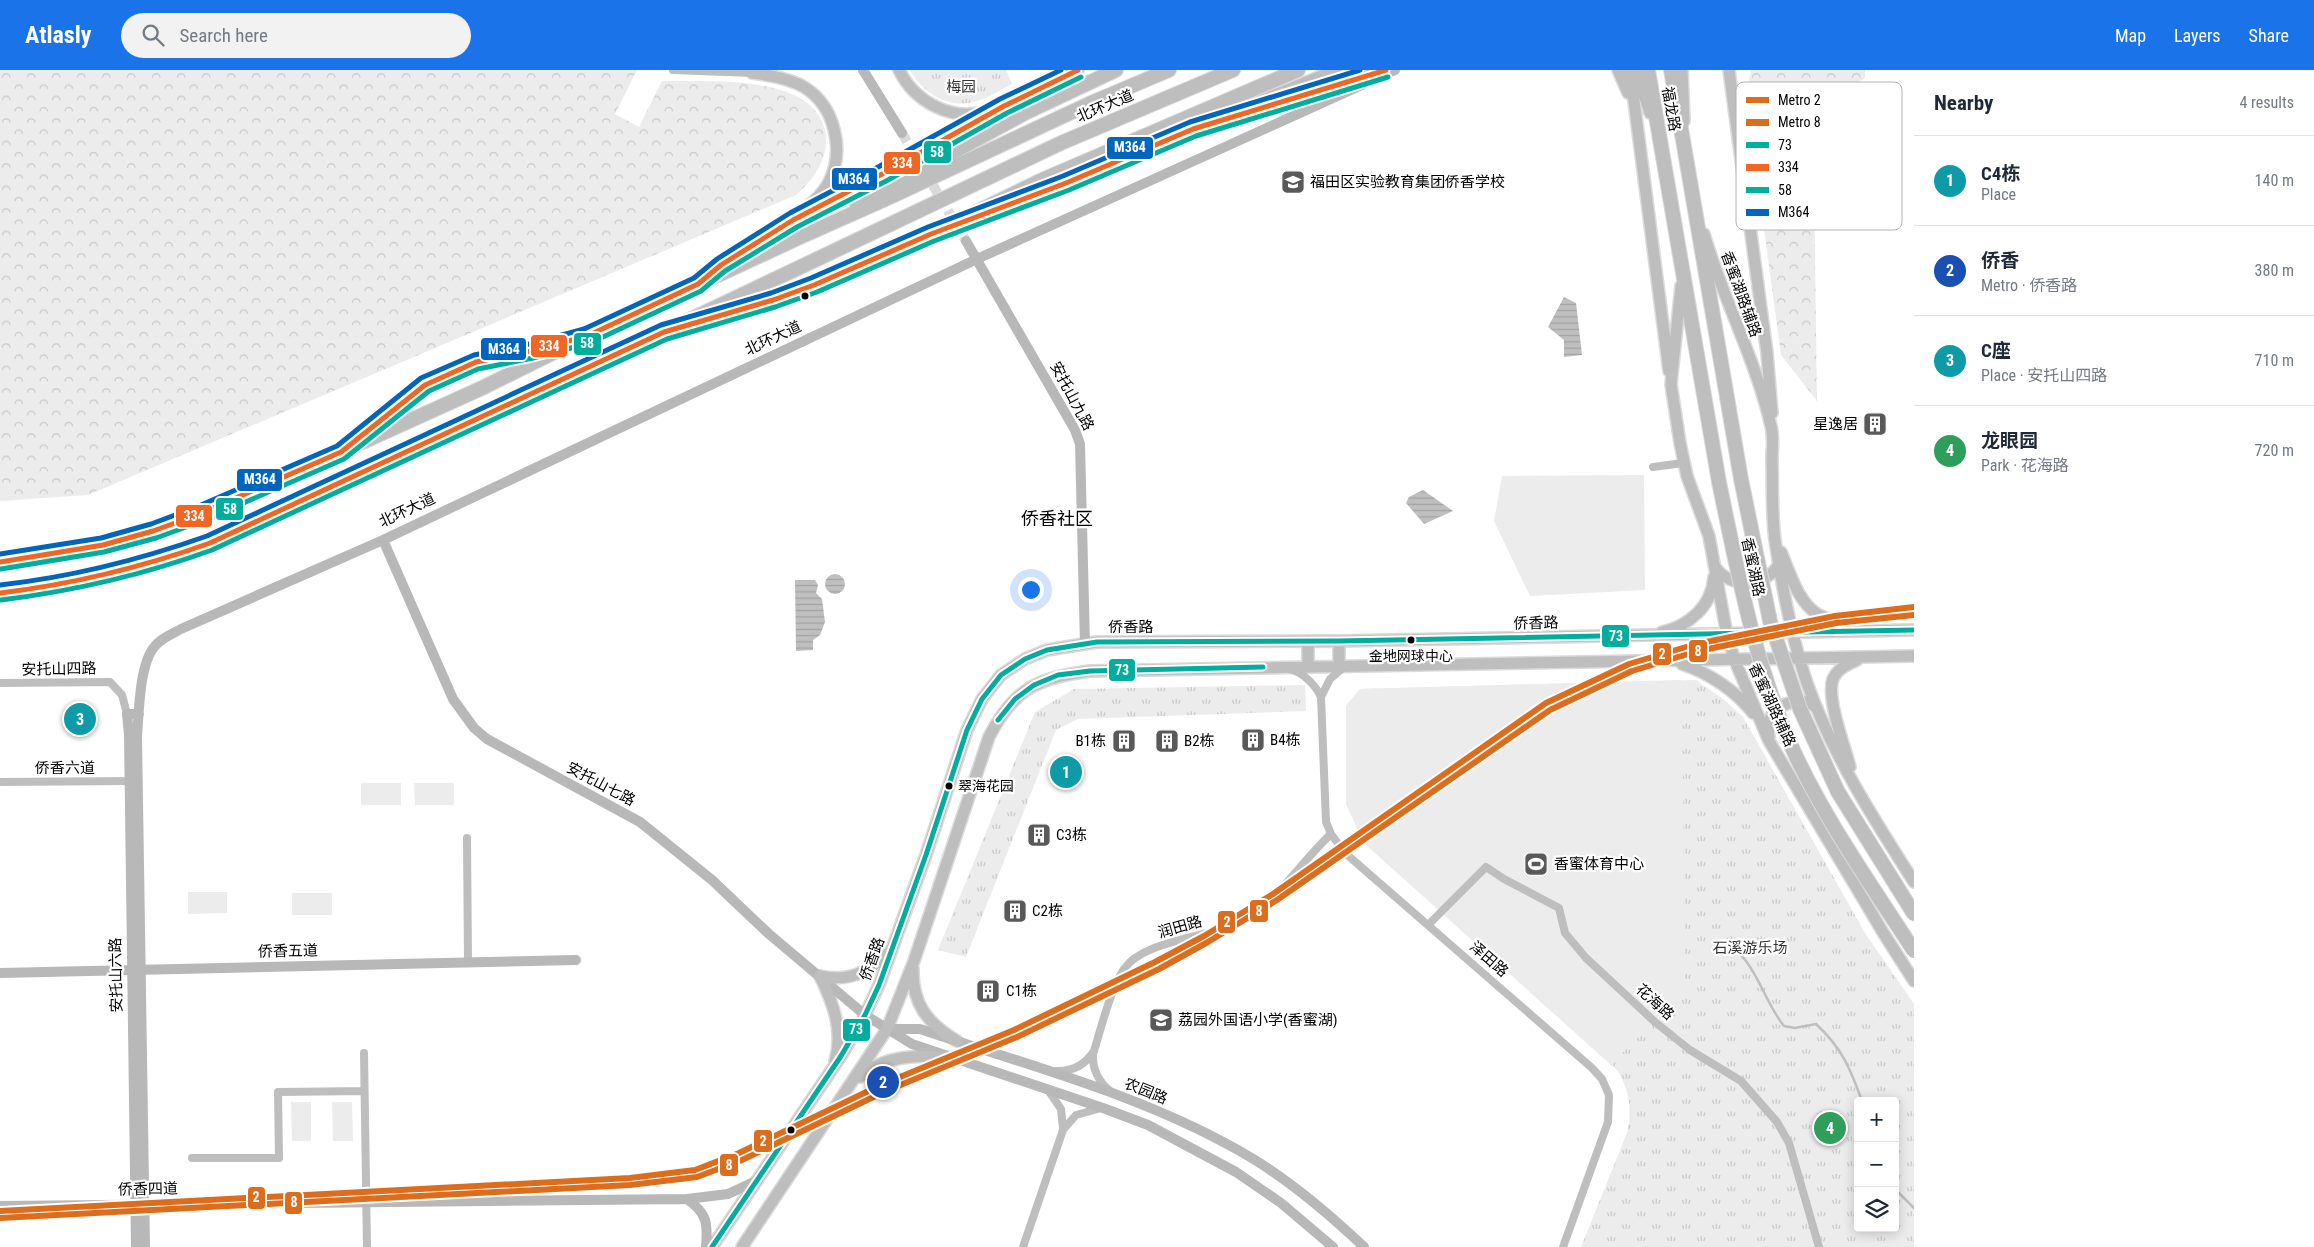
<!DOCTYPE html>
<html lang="en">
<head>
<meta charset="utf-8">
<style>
	:root { --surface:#fff; --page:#f2f2f3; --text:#1f2937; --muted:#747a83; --line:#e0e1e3; --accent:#1a73e8 }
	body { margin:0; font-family:"Roboto Condensed","Noto Sans SC",sans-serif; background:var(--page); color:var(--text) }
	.controls { position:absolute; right:15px; bottom:15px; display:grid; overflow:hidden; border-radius:5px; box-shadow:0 2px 12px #0003 }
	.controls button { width:45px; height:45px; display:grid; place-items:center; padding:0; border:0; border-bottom:1px solid var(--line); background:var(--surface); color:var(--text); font:25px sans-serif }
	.you { position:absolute; left:1030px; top:519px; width:18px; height:18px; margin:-12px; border:4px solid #fff; border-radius:50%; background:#1a73e8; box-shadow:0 0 0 8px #1a73e833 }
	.badge { display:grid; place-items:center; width:32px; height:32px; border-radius:50%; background:var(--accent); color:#fff; font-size:16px; font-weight:700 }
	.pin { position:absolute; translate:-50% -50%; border:2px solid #fff; box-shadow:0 1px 5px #0006 }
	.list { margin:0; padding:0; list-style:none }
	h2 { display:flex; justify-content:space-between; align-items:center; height:65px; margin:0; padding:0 20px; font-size:21px }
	h2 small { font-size:16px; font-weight:400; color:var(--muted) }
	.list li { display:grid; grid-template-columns:32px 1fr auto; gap:15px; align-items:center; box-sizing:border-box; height:90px; padding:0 20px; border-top:1px solid var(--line) }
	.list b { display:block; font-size:19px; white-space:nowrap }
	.list p { margin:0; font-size:16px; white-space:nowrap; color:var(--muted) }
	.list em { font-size:16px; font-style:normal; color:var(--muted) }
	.icon { flex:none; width:28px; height:28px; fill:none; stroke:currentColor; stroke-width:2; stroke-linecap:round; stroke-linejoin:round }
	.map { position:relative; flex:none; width:1914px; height:1177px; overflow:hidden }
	header { display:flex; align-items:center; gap:30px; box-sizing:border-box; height:70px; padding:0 25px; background:var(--accent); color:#fff }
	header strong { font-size:24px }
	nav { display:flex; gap:28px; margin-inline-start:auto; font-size:18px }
	.search { width:350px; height:45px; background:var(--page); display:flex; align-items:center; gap:12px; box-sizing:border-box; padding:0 18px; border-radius:28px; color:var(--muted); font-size:19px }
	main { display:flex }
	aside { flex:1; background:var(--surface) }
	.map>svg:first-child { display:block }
	.forest { fill:url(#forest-crowns) }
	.park { fill:url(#park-tufts); fill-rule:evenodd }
	.pitch { fill:#ececec }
	.water { fill:url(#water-rules) }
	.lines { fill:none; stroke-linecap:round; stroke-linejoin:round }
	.stream { stroke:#bfbfbf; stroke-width:2.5 }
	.secondary-tunnel { stroke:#d9d9d9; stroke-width:10; stroke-dasharray:10 5; stroke-linecap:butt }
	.primary-casing { stroke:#dbdbdb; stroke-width:14 }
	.highway-casing { stroke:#dbdbdb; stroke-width:16 }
	.street { stroke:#bebebe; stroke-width:8 }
	.secondary { stroke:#b8b8b8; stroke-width:10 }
	.primary { stroke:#bebebe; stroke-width:11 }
	.highway { stroke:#bebebe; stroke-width:14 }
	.highway-bridge-casing { stroke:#dbdbdb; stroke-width:16; stroke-linecap:butt }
	.highway-bridge { stroke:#bebebe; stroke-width:14 }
	.bus-1-casing { stroke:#fff; stroke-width:9 }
	.bus-2-casing { stroke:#fff; stroke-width:9 }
	.bus-3-casing { stroke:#fff; stroke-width:9 }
	.bus-4-casing { stroke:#fff; stroke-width:9 }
	.bus-1 { stroke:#01ad9c; stroke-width:5 }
	.bus-2 { stroke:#f26522; stroke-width:5 }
	.bus-3 { stroke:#01ad9c; stroke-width:5 }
	.bus-4 { stroke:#0065bd; stroke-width:5 }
	.metro-1-casing { stroke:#fff; stroke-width:10 }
	.metro-2-casing { stroke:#fff; stroke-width:10 }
	.metro-1 { stroke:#db6d1c; stroke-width:6 }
	.metro-2 { stroke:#db6d1c; stroke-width:6 }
	.bus-dot { fill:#000; stroke:#fff; stroke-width:2 }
	.labels { text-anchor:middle; stroke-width:4.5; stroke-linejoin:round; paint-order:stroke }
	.bus-label { font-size:14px; fill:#000; stroke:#fff }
	.park-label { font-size:15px; fill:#333; stroke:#fff }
	.street-label { font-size:15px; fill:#000; stroke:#fff }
	.poi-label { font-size:15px; fill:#000; stroke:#fff; text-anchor:start }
	.quarter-label { font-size:18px; fill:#000; stroke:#fff }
	.key { fill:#fff; stroke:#b2b2b2; stroke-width:1 }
	.key-label { font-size:14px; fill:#000 }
	.line-badge { stroke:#fff; stroke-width:2 }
	.badge-label { font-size:14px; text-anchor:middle; font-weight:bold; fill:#fff }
</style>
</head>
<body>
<header>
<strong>Atlasly</strong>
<div class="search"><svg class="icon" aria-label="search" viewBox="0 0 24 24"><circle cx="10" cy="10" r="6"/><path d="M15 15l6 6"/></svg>Search here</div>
<nav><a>Map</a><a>Layers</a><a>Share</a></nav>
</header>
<main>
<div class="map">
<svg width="1914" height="1177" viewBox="0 0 1914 1177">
	<defs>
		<pattern id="forest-crowns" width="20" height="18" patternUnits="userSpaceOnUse" patternTransform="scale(1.25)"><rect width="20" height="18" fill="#ececec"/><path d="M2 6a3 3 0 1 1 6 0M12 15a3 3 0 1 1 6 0" fill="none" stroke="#c9c9c9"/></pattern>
		<pattern id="park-tufts" width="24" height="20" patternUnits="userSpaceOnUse" patternTransform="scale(1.25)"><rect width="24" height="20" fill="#ececec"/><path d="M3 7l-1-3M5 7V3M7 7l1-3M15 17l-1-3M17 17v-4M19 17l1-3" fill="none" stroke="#c9c9c9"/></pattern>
		<pattern id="water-rules" width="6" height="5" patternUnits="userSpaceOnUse" patternTransform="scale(1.25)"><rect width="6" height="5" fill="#bfbfbf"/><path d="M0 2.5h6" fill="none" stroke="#a2a2a2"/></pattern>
	</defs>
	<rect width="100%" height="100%" fill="#fff"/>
	<path class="forest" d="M0,0H637L615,44L639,57L662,11C707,12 819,2 826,66C828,89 813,110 796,125L88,425L0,431Z
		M1751,0H1865V8L1813,40L1817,331L1781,285L1746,24Z"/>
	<path class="park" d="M910,0H1006L1012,14C998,21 984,31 968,33C945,37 920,20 910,0Z
		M1696,610L1723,629L1743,647L1865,863L1914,934V1177H1581L1627,1063C1632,1040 1630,1020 1617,1000L1364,773L1346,734V636L1360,619ZM1858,1031H1895V1158H1858Z
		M1305,615L1306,641L1078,649L1056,660L966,887L938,880L1035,642L1074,619Z"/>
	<path class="pitch" d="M1644,405L1645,520L1530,526L1494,451L1502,406Z
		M1682,610L1685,918L1611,995L1364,773L1346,734V636L1360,619Z
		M361,713H401V735H361Z
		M454,713V735H415L414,713Z
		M188,822H227V843L188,844Z
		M292,823H332V845H292Z
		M291,1032H311V1071H292Z
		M332,1032H352L353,1071H333Z"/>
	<path class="water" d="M1564,227L1576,233L1582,285L1564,287V270L1548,257Z
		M1423,420L1453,441L1424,454L1406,433L1409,427Z
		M825 514a10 10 0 1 1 20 0a10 10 0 1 1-20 0Z
		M795,510H815L818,515L816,523L822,529L825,552L820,565L813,570V580L796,581Z"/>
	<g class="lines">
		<path class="stream" d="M1728,874C1734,879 1741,884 1746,891C1761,911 1768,936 1784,956L1795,958L1816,954C1842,978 1850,998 1862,1031
			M1895,1119L1914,1138"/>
		<path class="secondary-tunnel" d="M902,63L966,171"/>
		<g class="primary-casing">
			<path id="primary" d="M899,0C915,32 951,52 988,41
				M1618,0L1628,23
				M1630,0L1669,301
				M1636,0L1650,43
				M1682,0L1684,51
				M1729,0L1767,283L1772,343
				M752,3C769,5 789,8 804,17C835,36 845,80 829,112C823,123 815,131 806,138
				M1253,34L1336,0
				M990,142L1066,113L1193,59L1386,0
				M1704,164C1723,229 1756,290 1771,356C1774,367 1772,379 1772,390C1773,419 1771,448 1776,477C1783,522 1792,569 1807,613C1832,684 1873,748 1914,812
				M706,207C759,164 821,136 880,105C946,70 1011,33 1078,0
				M1681,216L1671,314L1680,373L1687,406L1709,466L1727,565L1735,591L1769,671L1884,864L1914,911
				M691,254L773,230L814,215L938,161
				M1781,482C1790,503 1798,533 1819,545C1833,552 1849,554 1864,559
				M1715,497C1731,519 1765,518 1779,494
				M1662,562C1689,556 1712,536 1714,507
				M1339,571V596
				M1682,594C1709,603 1736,621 1753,643
				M1308,596V571
				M1769,667C1768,661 1768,654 1771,647C1778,632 1804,626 1817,638
				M1850,697C1845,677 1826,628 1833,609C1837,599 1848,594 1857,590
				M913,898C912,934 927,953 957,971
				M820,906C833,933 844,961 835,991
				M820,906C848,912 869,903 888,882
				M860,1007C885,984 921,985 953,988
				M712,1177L841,986L865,945L879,915L926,785L967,660L982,629L1001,605L1025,589L1047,580L1097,572L1339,571L1914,560
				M742,1177L887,959L914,891L989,667C1014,618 1038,608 1090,601L1914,586"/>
		</g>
		<g class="highway-casing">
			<path id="highway" d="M1648,0L1719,412
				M1671,0L1741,409
				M857,134L1025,43L1116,0
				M931,164L1042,110L1298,0
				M0,492L52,485L103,475L153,461L250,423L482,318L587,266L798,168L890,127L1091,33L1169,0
				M0,523L49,517L100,507L159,491L210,473L284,440L664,262L1061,73L1233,0"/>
		</g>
		<path class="street" d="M673,0L752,3L755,0
			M1653,397L1683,393
			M1344,597L1330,609L1321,627L1326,752L1331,764L1345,783L1592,998L1602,1009L1609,1025L1608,1052L1563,1177
			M1290,599C1303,603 1315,614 1321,627
			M0,613L110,612L122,625L127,644
			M0,712L130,711
			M467,768L468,892
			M1429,854L1486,797L1504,809L1559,838L1565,863L1586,888L1655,952L1690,980L1741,1011L1777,1052L1789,1073L1819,1177
			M364,983L367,1177
			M1093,983C1092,999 1098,1011 1110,1021
			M1055,1001C1072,1002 1085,995 1094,981C1101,958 1111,918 1124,899C1145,868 1215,868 1248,848C1278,829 1304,789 1331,764
			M1048,1020L1061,1039L1063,1058
			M192,1088H279L278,1022L364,1021
			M1023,1177L1063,1060L1076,1045L1101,1038"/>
		<path class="secondary" d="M863,0L902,63
			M966,171L1075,360L1080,374L1085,574
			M383,470L453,629L474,658L487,669L640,752L712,810L769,864L865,945L912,974L1103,1038L1148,1055L1236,1102L1281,1133L1333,1177
			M0,903L576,890
			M888,959H920C1027,995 1139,1024 1238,1080C1285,1106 1326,1141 1364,1177
			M687,1129C707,1143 708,1153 706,1177
			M0,1136L687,1129L728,1124L758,1110
			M136,1177L129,665L127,644H139
			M145,1177L137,667C139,643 139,594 155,576C161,568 172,564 181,559L383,470L977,189L1395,0"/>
		<use href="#primary" class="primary"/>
		<use href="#highway" class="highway"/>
		<g class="highway-bridge-casing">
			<path id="highway-bridge" d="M1741,409L1770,551L1800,639L1838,722L1914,844
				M1719,412C1738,504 1755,596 1794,682C1827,753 1872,816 1914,881"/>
		</g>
		<use href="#highway-bridge" class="highway-bridge"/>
		<g class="bus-1-casing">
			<path id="bus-1" d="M998,650L1015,629L1034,615L1058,605L1090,601L1263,597
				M712,1177L841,986L865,945L879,915L926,785L967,660L982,629L1001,605L1025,589L1047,580L1097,572L1339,571L1914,560"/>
		</g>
		<g class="bus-2-casing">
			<path id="bus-2" d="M0,492L103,475L153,461L197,445L341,382L425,315L476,292L531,281L587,266L698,214L721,195L793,150L884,103L1004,36L1078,0
				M0,523C74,514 140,498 210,473L664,262L773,230L814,215L931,164L1066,113L1193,59L1386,0"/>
		</g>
		<g class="bus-3-casing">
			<path id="bus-3" d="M1,499L104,482L156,468L200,452L344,389L429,321L478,299L533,288L590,273L701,221L725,201L797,157L888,110L1007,43L1081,7
				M1,530C74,521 143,505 212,480L667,269L775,237L817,222L934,171L1069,120L1196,66L1388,7"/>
		</g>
		<g class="bus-4-casing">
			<path id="bus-4" d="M0,484L101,468L151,454L194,438L337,376L421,308L474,285L529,274L584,259L694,208L717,189L790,143L880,96L1000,29L1061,0
				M0,515C72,507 139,490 207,466L661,255L771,223L811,208L928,157L1063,106L1190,52L1360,0"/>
		</g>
		<use href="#bus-1" class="bus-1"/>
		<use href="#bus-2" class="bus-2"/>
		<use href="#bus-3" class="bus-3"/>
		<use href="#bus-4" class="bus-4"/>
		<g class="metro-1-casing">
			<path id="metro-1" d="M0,1141L630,1108L695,1100L739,1083L883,1014L1014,960L1155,892L1204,866L1273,824L1546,633L1629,594L1696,574L1835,546L1914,537"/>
		</g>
		<g class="metro-2-casing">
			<path id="metro-2" d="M0,1148L630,1115L697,1107L742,1090L886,1021L1017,967L1159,899L1208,872L1277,830L1550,640L1632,601L1698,581L1836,553L1914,545"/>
		</g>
		<use href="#metro-1" class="metro-1"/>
		<use href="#metro-2" class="metro-2"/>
	</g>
	<defs>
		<g id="school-square" transform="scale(1.25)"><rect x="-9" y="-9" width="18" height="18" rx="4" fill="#595959" stroke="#fff"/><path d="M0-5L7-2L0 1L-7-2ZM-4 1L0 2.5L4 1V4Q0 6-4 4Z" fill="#fff"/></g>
		<g id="building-square" transform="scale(1.25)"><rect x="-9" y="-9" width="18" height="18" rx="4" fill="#595959" stroke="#fff"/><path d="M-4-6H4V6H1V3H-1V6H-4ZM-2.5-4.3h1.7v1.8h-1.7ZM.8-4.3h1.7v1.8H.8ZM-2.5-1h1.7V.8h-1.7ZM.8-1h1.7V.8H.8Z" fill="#fff"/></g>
		<g id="stadium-square" transform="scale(1.25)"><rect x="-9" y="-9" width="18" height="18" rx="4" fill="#595959" stroke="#fff"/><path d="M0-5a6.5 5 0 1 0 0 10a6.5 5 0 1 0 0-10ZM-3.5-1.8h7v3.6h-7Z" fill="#fff"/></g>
	</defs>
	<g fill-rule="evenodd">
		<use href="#school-square" x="1293" y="112"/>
		<use href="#building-square" x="1875" y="354"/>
		<use href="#building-square" x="1253" y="670"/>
		<use href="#building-square" x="1124" y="671"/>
		<use href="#building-square" x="1167" y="671"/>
		<use href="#building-square" x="1039" y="765"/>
		<use href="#stadium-square" x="1536" y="794"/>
		<use href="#building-square" x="1015" y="841"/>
		<use href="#building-square" x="988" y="921"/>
		<use href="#school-square" x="1161" y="950"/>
	</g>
	<g class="bus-dot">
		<circle cx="805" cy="226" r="4.5"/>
		<circle cx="1411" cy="570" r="4.5"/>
		<circle cx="949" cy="716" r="4.5"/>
		<circle cx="791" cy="1060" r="4.5"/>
	</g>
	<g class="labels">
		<g class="bus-label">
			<text x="1411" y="591">金地网球中心</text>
			<text x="958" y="721" text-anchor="start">翠海花园</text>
		</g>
		<g class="park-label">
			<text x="961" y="22">梅园</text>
			<text x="1750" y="883">石溪游乐场</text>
		</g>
		<g class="street-label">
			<text transform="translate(1105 36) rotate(-23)" y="5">北环大道</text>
			<text transform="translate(1671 39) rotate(80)" y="5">福龙路</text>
			<text transform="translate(1741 224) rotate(70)" y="5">香蜜湖路辅路</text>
			<text transform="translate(773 268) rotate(-25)" y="5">北环大道</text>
			<text transform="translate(1072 326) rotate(62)" y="5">安托山九路</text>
			<text transform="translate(407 440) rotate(-25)" y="5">北环大道</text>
			<text transform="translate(1753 497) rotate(78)" y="5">香蜜湖路</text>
			<text transform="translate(1536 553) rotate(-1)" y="5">侨香路</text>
			<text x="1131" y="562">侨香路</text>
			<text transform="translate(59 599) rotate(-1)" y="5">安托山四路</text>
			<text transform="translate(1772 635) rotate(65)" y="5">香蜜湖路辅路</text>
			<text x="65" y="703">侨香六道</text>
			<text transform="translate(601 714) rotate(28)" y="5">安托山七路</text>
			<text transform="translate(1180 857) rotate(-16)" y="5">润田路</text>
			<text transform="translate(288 881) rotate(-1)" y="5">侨香五道</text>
			<text transform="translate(872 889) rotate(-70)" y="5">侨香路</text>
			<text transform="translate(1489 889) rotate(41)" y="5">泽田路</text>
			<text transform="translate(116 905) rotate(-91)" y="5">安托山六路</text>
			<text transform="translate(1655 932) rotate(42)" y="5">花海路</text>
			<text transform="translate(1146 1021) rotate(22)" y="5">农园路</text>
			<text transform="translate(148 1119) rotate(-1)" y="5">侨香四道</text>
		</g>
		<g class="poi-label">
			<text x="1310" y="117">福田区实验教育集团侨香学校</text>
			<text x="1858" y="359" text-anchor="end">星逸居</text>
			<text x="1270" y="675">B4栋</text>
			<text x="1106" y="676" text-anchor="end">B1栋</text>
			<text x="1184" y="676">B2栋</text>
			<text x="1056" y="770">C3栋</text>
			<text x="1554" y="799">香蜜体育中心</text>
			<text x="1032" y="846">C2栋</text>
			<text x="1006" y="926">C1栋</text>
			<text x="1178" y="955">荔园外国语小学(香蜜湖)</text>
		</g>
		<g class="quarter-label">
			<text x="1057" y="455">侨香社区</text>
		</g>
	</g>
	<rect x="1736" y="12" width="166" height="148" rx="8" class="key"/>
	<rect x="1746" y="27" width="23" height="6" fill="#db6d1c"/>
	<rect x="1746" y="49" width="23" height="7" fill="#db6d1c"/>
	<rect x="1746" y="72" width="23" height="6" fill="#01ad9c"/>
	<rect x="1746" y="94" width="23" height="7" fill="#f26522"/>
	<rect x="1746" y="117" width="23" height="6" fill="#01ad9c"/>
	<rect x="1746" y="139" width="23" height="7" fill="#0065bd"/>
	<g class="key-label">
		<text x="1778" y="35">Metro 2</text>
		<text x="1778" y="57">Metro 8</text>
		<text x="1778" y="80">73</text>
		<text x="1778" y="102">334</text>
		<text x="1778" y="125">58</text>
		<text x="1778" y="147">M364</text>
	</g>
	<g class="line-badge">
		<rect x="1106" y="66" width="48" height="24" rx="5" fill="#0065bd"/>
		<rect x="923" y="70" width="29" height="24" rx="5" fill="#01ad9c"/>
		<rect x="883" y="81" width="38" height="24" rx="5" fill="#f26522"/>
		<rect x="831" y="97" width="47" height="24" rx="5" fill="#0065bd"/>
		<rect x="573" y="262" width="29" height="24" rx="5" fill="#01ad9c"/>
		<rect x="530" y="264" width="38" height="24" rx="5" fill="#f26522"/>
		<rect x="480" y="267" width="47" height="24" rx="5" fill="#0065bd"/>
		<rect x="236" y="398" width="47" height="24" rx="5" fill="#0065bd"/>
		<rect x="215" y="427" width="29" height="24" rx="5" fill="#01ad9c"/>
		<rect x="175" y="434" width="38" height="24" rx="5" fill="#f26522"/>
		<rect x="1601" y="554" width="29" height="24" rx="5" fill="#01ad9c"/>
		<rect x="1688" y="569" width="20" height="24" rx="5" fill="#db6d1c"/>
		<rect x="1652" y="572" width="20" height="24" rx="5" fill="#db6d1c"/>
		<rect x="1108" y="588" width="28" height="24" rx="5" fill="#01ad9c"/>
		<rect x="1249" y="829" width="20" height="24" rx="5" fill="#db6d1c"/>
		<rect x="1217" y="840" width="19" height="24" rx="5" fill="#db6d1c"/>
		<rect x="842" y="948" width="29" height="24" rx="5" fill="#01ad9c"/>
		<rect x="753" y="1059" width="20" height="24" rx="5" fill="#db6d1c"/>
		<rect x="719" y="1083" width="20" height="24" rx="5" fill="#db6d1c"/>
		<rect x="247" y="1116" width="19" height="24" rx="5" fill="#db6d1c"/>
		<rect x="284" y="1121" width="19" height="24" rx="5" fill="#db6d1c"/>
	</g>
	<g class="badge-label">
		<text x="1130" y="82">M364</text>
		<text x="937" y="87">58</text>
		<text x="902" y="98">334</text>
		<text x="854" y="114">M364</text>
		<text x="587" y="278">58</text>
		<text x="549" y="281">334</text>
		<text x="504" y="284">M364</text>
		<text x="260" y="414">M364</text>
		<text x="230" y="444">58</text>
		<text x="194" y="451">334</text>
		<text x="1616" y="571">73</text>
		<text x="1698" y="586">8</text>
		<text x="1662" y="589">2</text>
		<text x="1122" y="605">73</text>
		<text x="1259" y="846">8</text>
		<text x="1227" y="857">2</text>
		<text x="856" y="964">73</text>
		<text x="763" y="1076">2</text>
		<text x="729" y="1100">8</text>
		<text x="256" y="1132">2</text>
		<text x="294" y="1137">8</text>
	</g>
</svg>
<div class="controls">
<button>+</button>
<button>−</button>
<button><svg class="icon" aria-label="layers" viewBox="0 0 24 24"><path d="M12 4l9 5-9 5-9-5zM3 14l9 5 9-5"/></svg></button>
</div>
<div class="you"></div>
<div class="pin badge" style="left:1066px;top:702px;background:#0f9aa8">1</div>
<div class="pin badge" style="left:883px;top:1012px;background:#1a4fb4">2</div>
<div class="pin badge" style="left:80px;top:649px;background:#0f9aa8">3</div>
<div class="pin badge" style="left:1830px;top:1058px;background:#2e9e5b">4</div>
</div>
<aside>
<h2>Nearby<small>4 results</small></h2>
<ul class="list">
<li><span class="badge" style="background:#0f9aa8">1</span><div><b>C4栋</b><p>Place</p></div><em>140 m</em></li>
<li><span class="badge" style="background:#1a4fb4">2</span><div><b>侨香</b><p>Metro · 侨香路</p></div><em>380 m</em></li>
<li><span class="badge" style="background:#0f9aa8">3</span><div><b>C座</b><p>Place · 安托山四路</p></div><em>710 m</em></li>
<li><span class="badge" style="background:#2e9e5b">4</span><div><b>龙眼园</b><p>Park · 花海路</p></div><em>720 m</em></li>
</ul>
</aside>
</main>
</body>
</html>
